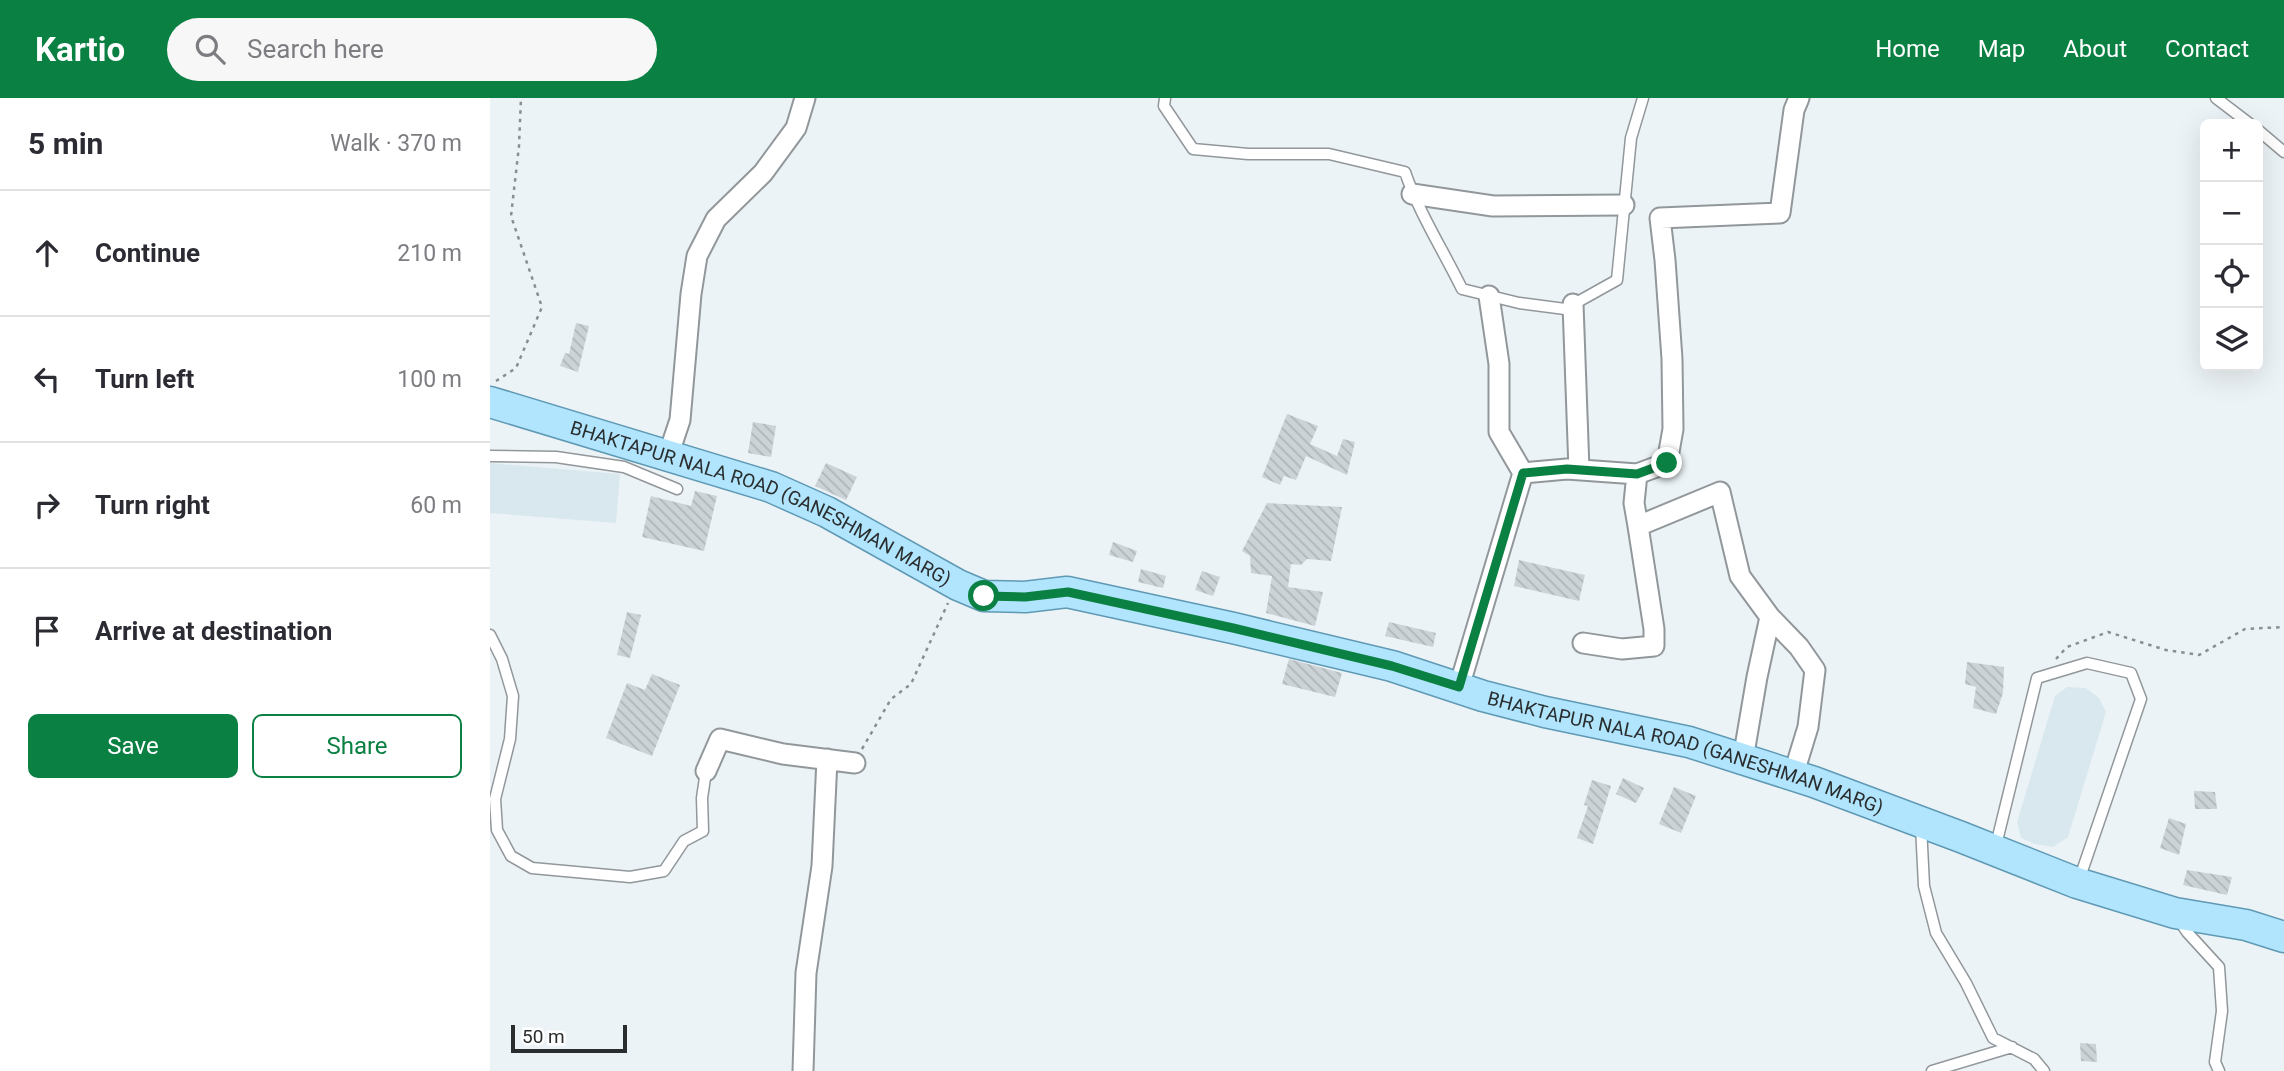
<!DOCTYPE html>
<html lang="en">
<head>
<meta charset="utf-8">
<style>
	:root { --surface:#fff; --page:#f7f7f7; --text:#2b2b33; --muted:#7c7c81; --line:#e1e1e2; --accent:#0b8043 }
	body { margin:0; font-family:Roboto,sans-serif; background:var(--page); color:var(--text) }
	.controls { position:absolute; right:21px; top:21px; display:grid; overflow:hidden; border-radius:10px; box-shadow:0 7px 28px #0002 }
	.controls button { width:63px; height:63px; display:grid; place-items:center; padding:0; border:0; border-bottom:2px solid var(--line); background:var(--surface); color:var(--text); font:35px sans-serif }
	.scale { position:absolute; left:21px; bottom:18px; width:116px; box-sizing:border-box; padding-left:7px; border:4px solid #2a2d2e; border-top:0; font-size:19px; line-height:24px; white-space:nowrap; color:#2a2d2e; -webkit-text-stroke:5px #fff; paint-order:stroke }
	.stop { position:absolute; width:21px; height:21px; margin:-16px; border:5px solid #0b8043; border-radius:50%; background:#fff }
	.stop.end { background:#0b8043; border-color:#fff; box-shadow:0 2px 7px #0008 }
	.list { margin:0; padding:0; list-style:none }
	h2 { display:flex; justify-content:space-between; align-items:center; height:91px; margin:0; padding:0 28px; font-size:30px }
	h2 small { font-size:23px; font-weight:400; color:var(--muted) }
	.list li { display:grid; grid-template-columns:46px 1fr auto; gap:21px; align-items:center; box-sizing:border-box; height:126px; padding:0 28px; border-top:2px solid var(--line) }
	.list b { display:block; font-size:26px; white-space:nowrap }
	.list em { font-size:23px; font-style:normal; color:var(--muted) }
	.actions { display:flex; gap:14px; padding:21px 28px }
	.actions a { flex:1; padding:16px 0; border:2px solid var(--accent); border-radius:10px; text-align:center; font-size:24px; color:var(--accent) }
	.actions .main { background:var(--accent); color:#fff }
	.icon { flex:none; width:38px; height:38px; fill:none; stroke:currentColor; stroke-width:2; stroke-linecap:round; stroke-linejoin:round }
	.map { position:relative; flex:none; width:1794px; height:973px; overflow:hidden }
	header { display:flex; align-items:center; gap:42px; box-sizing:border-box; height:98px; padding:0 35px; background:var(--accent); color:#fff }
	header strong { font-size:33px }
	nav { display:flex; gap:38px; margin-inline-start:auto; font-size:24px }
	.search { width:490px; height:63px; background:var(--page); display:flex; align-items:center; gap:18px; box-sizing:border-box; padding:0 24px; border-radius:38px; color:var(--muted); font-size:26px }
	main { display:flex }
	aside { flex:1; background:var(--surface) }
	.map>svg:first-child { display:block }
	.built { fill:#d9e8ef }
	.building { fill:url(#building-back-hatch) }
	.lines { fill:none; stroke-linecap:round; stroke-linejoin:round }
	.lane-casing { stroke:#91979b; stroke-width:13 }
	.street-casing { stroke:#91979b; stroke-width:23 }
	.primary-casing { stroke:#5f99b4; stroke-width:33 }
	.path { stroke:#898e90; stroke-width:2.5; stroke-dasharray:3.5 5; stroke-linecap:butt }
	.lane { stroke:#fff; stroke-width:10 }
	.street { stroke:#fff; stroke-width:19 }
	.primary { stroke:#b0e5fd; stroke-width:30 }
	.route { stroke:#0b8043; stroke-width:9 }
	.labels { text-anchor:middle; stroke-width:5; stroke-linejoin:round; paint-order:stroke }
	.street-label { font-size:19px; fill:#2a2d2e; stroke:#fff }
</style>
</head>
<body>
<header>
<strong>Kartio</strong>
<div class="search"><svg class="icon" aria-label="search" viewBox="0 0 24 24"><circle cx="10" cy="10" r="6"/><path d="M15 15l6 6"/></svg>Search here</div>
<nav><a>Home</a><a>Map</a><a>About</a><a>Contact</a></nav>
</header>
<main>
<aside>
<h2>5 min<small>Walk · 370 m</small></h2>
<ul class="list">
<li><svg class="icon" aria-label="ahead" viewBox="0 0 24 24"><path d="M12 20V5M6 11l6-6 6 6"/></svg><div><b>Continue</b></div><em>210 m</em></li>
<li><svg class="icon" aria-label="left" viewBox="0 0 24 24"><path d="M17 20v-9H6M10 6l-5 5 5 5"/></svg><div><b>Turn left</b></div><em>100 m</em></li>
<li><svg class="icon" aria-label="right" viewBox="0 0 24 24"><path d="M7 20v-9h11M14 6l5 5-5 5"/></svg><div><b>Turn right</b></div><em>60 m</em></li>
<li><svg class="icon" aria-label="arrive" viewBox="0 0 24 24"><path d="M6 21V4h12l-3 4 3 4H6"/></svg><div><b>Arrive at destination</b></div></li>
</ul>
<div class="actions"><a class="main">Save</a><a>Share</a></div>
</aside>
<div class="map">
<svg width="1794" height="973" viewBox="0 0 1794 973">
	<defs>
		<pattern id="building-back-hatch" width="6" height="6" patternUnits="userSpaceOnUse" patternTransform="scale(1.75)"><rect width="6" height="6" fill="#ccd3d7"/><path d="M-1 5l2 2M0 0l6 6M5-1l2 2" fill="none" stroke="#afb5b9"/></pattern>
	</defs>
	<rect width="100%" height="100%" fill="#ecf3f6"/>
	<path class="built" d="M0,365L130,376L126,425L0,415Z
		M1577,589L1596,590L1609,600L1616,614L1578,739L1563,749L1545,746L1531,740L1527,724L1565,598Z"/>
	<path class="building" d="M86,225L99,228L88,274L70,268L75,255L79,256Z
		M797,316L828,328L820,346L847,358L853,341L865,344L857,377L816,358L806,382L794,378L790,387L772,379Z
		M263,324L286,328L281,359L258,355Z
		M336,365L367,379L356,402L325,388Z
		M205,393L227,398L214,453L152,439L161,398L201,408Z
		M777,405L852,409L841,463L817,461L811,467L801,466L798,489L833,494L825,528L776,515L782,478L761,475L760,458L752,453Z
		M623,444L647,453L643,464L619,457Z
		M1029,462L1095,477L1089,503L1024,488Z
		M651,471L676,478L673,490L648,484Z
		M712,473L730,479L723,498L705,492Z
		M137,514L151,517L140,560L127,557Z
		M899,524L946,535L943,549L895,538Z
		M799,561L852,575L845,599L792,586Z
		M1477,564L1514,569L1513,595L1506,616L1483,610L1486,589L1475,586Z
		M162,576L190,587L162,658L116,640L137,585L155,592Z
		M1133,680L1154,690L1146,705L1126,696Z
		M1102,682L1121,688L1103,746L1087,740L1098,708L1094,707Z
		M1184,689L1206,698L1191,735L1169,726Z
		M1704,693L1725,694L1727,711H1705Z
		M1679,720L1696,726L1689,757L1670,750Z
		M1697,772L1742,779L1737,797L1693,787Z
		M1590,945L1606,946L1607,964L1591,963Z"/>
	<g class="lines">
		<g class="lane-casing">
			<path id="lane" d="M675,0L674,8L703,51L758,56H839L915,74C929,115 953,152 972,191L1029,205L1075,211L1127,182L1141,40L1153,0
				M1726,0L1760,26
				M1768,32L1794,54
				M0,358L66,359L134,369L187,391
				M0,537L12,561L23,598L20,641L5,701L7,732L21,758L42,770L140,779L174,773L194,743L213,733L212,700L216,673
				M1431,728L1434,788L1446,835L1476,885L1503,940L1544,961L1554,973
				M1505,751L1547,580L1597,565L1641,575L1651,601L1589,782
				M1689,822L1697,834L1729,869L1732,913L1725,964L1729,973
				M1442,973L1522,949"/>
		</g>
		<g class="street-casing">
			<path id="street" d="M922,96L1003,108L1134,107
				M999,198L1009,266V334L1033,375
				M1083,206L1089,372
				M178,358L190,322L201,196L207,158L226,121L273,75L306,30L315,0
				M1147,376L1144,405L1148,428
				M1093,545L1132,551L1164,548V531L1148,428L1230,394L1250,478L1280,519
				M969,589L1033,375L1077,371L1147,376L1177,365L1183,331L1182,261L1175,162L1170,120L1290,115L1304,12L1309,0
				M1253,661L1267,579L1280,519L1309,549L1325,572L1318,629L1303,678
				M216,673L230,641L293,656L365,665
				M313,973L316,875L332,768L337,661"/>
		</g>
		<g class="primary-casing">
			<g id="primary">
				<path id="s1" d="M0,304L281,389L337,414L468,487L494,498L535,499L577,494L743,530L902,568L993,598L1055,614L1199,644L1324,684L1471,739L1587,785L1685,815L1756,827L1794,839"/>
			</g>
		</g>
		<path class="path" d="M6,283L26,270L52,209L21,118L29,48L31,0
			M1566,561L1577,549L1618,534L1676,552L1709,557L1755,531L1794,529
			M372,651L401,601L421,586L458,505"/>
		<use href="#lane" class="lane"/>
		<use href="#street" class="street"/>
		<use href="#primary" class="primary"/>
	</g>
	<g class="lines">
		<path class="route" d="M494,498L535,499L578,494L743,530L902,568L969,589L1033,375L1077,371L1147,376L1177,365"/>
	</g>
	<g class="labels">
		<g class="street-label">
			<text dy="7" stroke="none"><textPath href="#s1" startOffset="290">BHAKTAPUR NALA ROAD (GANESHMAN MARG)</textPath></text>
			<text dy="7" stroke="none"><textPath href="#s1" startOffset="1256">BHAKTAPUR NALA ROAD (GANESHMAN MARG)</textPath></text>
		</g>
	</g>
</svg>
<div class="controls">
<button>+</button>
<button>−</button>
<button><svg class="icon" aria-label="locate" viewBox="0 0 24 24"><circle cx="12" cy="12" r="6"/><path d="M12 2v4M12 18v4M2 12h4M18 12h4"/></svg></button>
<button><svg class="icon" aria-label="layers" viewBox="0 0 24 24"><path d="M12 4l9 5-9 5-9-5zM3 14l9 5 9-5"/></svg></button>
</div>
<div class="scale">50 m</div>
<div class="stop" style="left:494px;top:498px"></div>
<div class="stop end" style="left:1177px;top:365px"></div>
</div>
</main>
</body>
</html>
